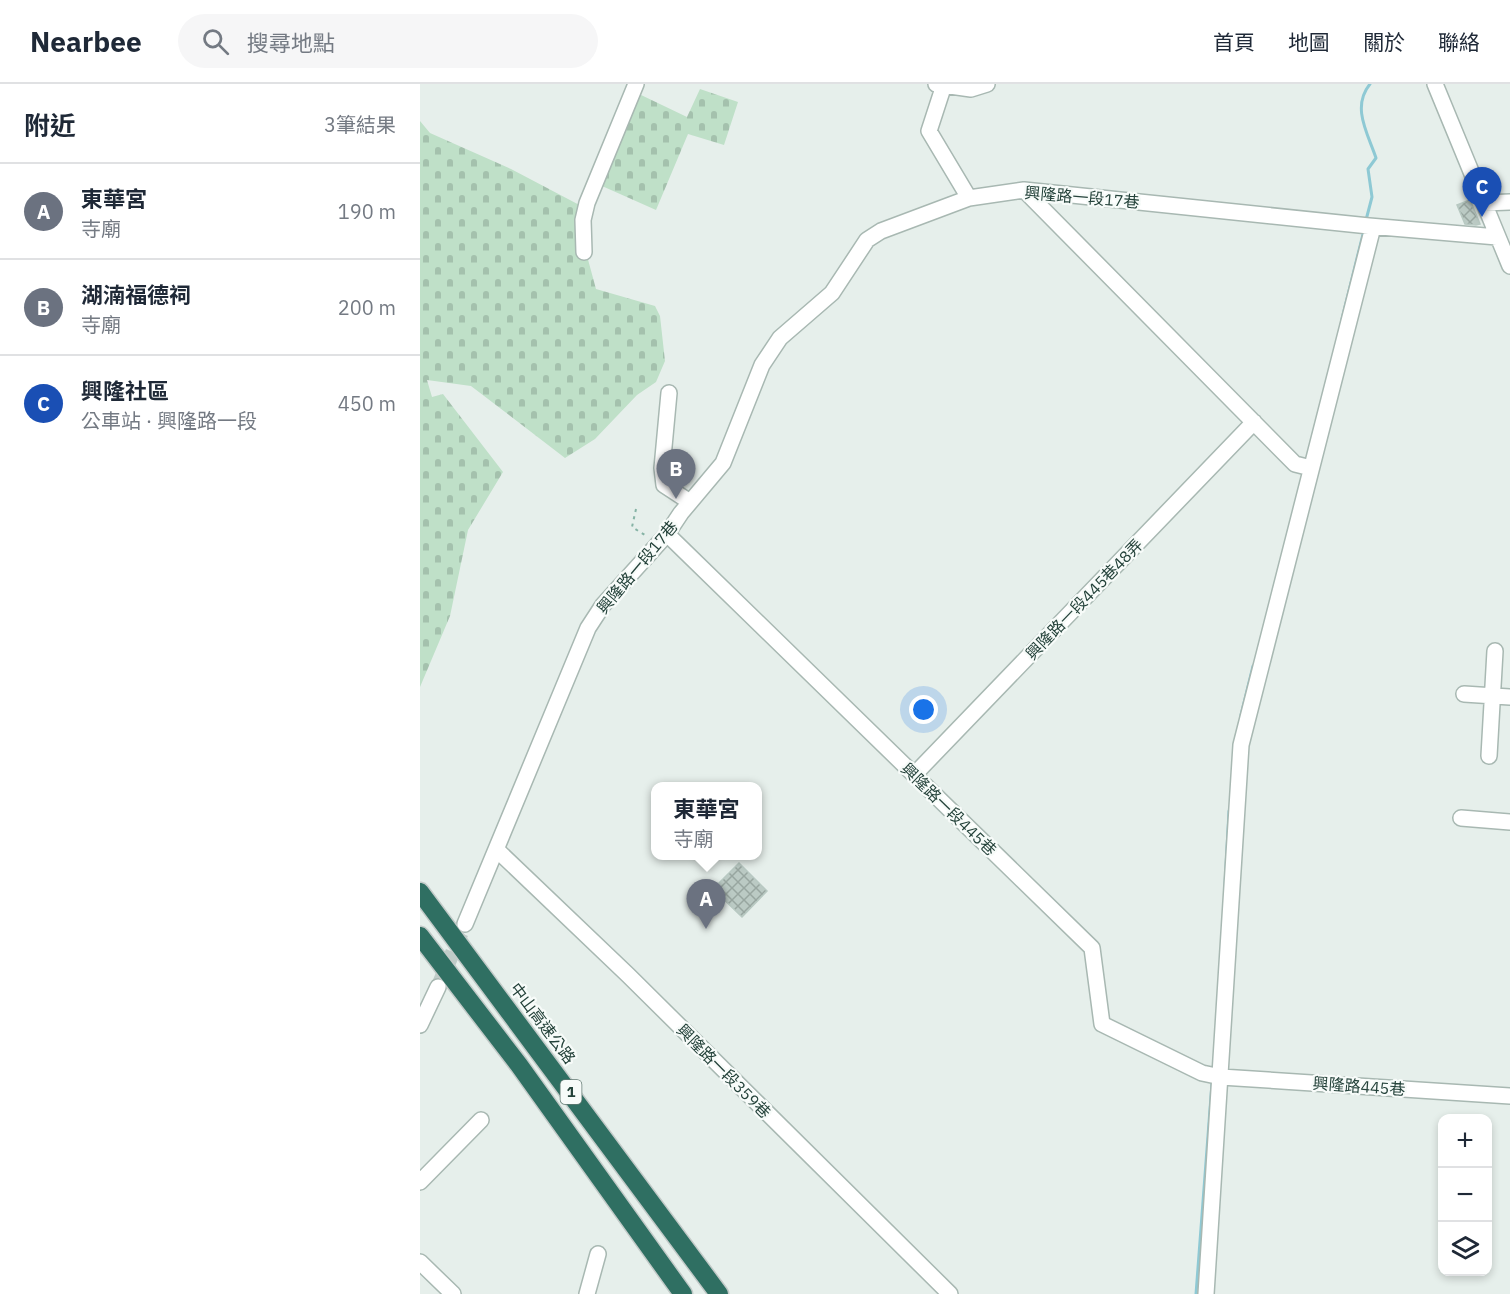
<!DOCTYPE html>
<html lang="zh-TW">
<head>
<meta charset="utf-8">
<style>
	:root { --surface:#fff; --page:#f6f6f7; --text:#1f2937; --muted:#747a83; --line:#e0e1e3; --accent:#0f766e }
	body { margin:0; font-family:"IBM Plex Sans","Noto Sans TC",sans-serif; background:var(--page); color:var(--text) }
	.controls { position:absolute; right:18px; bottom:18px; display:grid; overflow:hidden; border-radius:12px; box-shadow:0 3px 9px #0003 }
	.controls button { width:54px; height:54px; display:grid; place-items:center; padding:0; border:0; border-bottom:2px solid var(--line); background:var(--surface); color:var(--text); font:30px sans-serif }
	.you { position:absolute; left:504px; top:626px; width:21px; height:21px; margin:-15px; border:4px solid #fff; border-radius:50%; background:#1a73e8; box-shadow:0 0 0 9px #1a73e833 }
	.badge { display:grid; place-items:center; width:39px; height:39px; border-radius:50%; background:var(--accent); color:#fff; font-size:20px; font-weight:700 }
	.pin { position:absolute; translate:-50% -50px; filter:drop-shadow(0 2px 3px #0008) }
	.pin::after { content:''; position:absolute; top:32px; width:21px; height:18px; background:inherit; clip-path:polygon(0 0,100% 0,50% 100%) }
	.popup { position:absolute; left:231px; top:698px; width:111px; height:78px; box-sizing:border-box; display:grid; place-content:center; border-radius:12px; background:var(--surface); filter:drop-shadow(0 2px 4px #0005); font-size:20px; white-space:nowrap; color:var(--muted) }
	.popup b { font-size:22px; color:var(--text) }
	.popup::after { content:''; position:absolute; left:50%; top:100%; margin-left:-12px; border:12px solid transparent; border-top-color:var(--surface) }
	.list { margin:0; padding:0; list-style:none }
	h2 { display:flex; justify-content:space-between; align-items:center; height:78px; margin:0; padding:0 24px; font-size:26px }
	h2 small { font-size:20px; font-weight:400; color:var(--muted) }
	.list li { display:grid; grid-template-columns:39px 1fr auto; gap:18px; align-items:center; box-sizing:border-box; height:96px; padding:0 24px; border-top:2px solid var(--line) }
	.list b { display:block; font-size:22px; white-space:nowrap }
	.list p { margin:0; font-size:20px; white-space:nowrap; color:var(--muted) }
	.list em { font-size:20px; font-style:normal; color:var(--muted) }
	.icon { flex:none; width:33px; height:33px; fill:none; stroke:currentColor; stroke-width:2; stroke-linecap:round; stroke-linejoin:round }
	.map { position:relative; flex:none; width:1090px; height:1210px; overflow:hidden }
	header { display:flex; align-items:center; gap:36px; box-sizing:border-box; height:84px; padding:0 30px; background:var(--surface); border-bottom:2px solid var(--line) }
	header strong { font-size:28px }
	nav { display:flex; gap:33px; margin-inline-start:auto; font-size:21px }
	.search { width:420px; height:54px; background:var(--page); display:flex; align-items:center; gap:15px; box-sizing:border-box; padding:0 21px; border-radius:33px; color:var(--muted); font-size:22px }
	main { display:flex }
	aside { flex:1; background:var(--surface) }
	.map>svg:first-child { display:block }
	.cemetery { fill:url(#cemetery-stones) }
	.lines { fill:none; stroke-linecap:round; stroke-linejoin:round }
	.stream { stroke:#8ec9d4; stroke-width:3 }
	.building { fill:url(#building-cross-hatch); stroke:#b8c9c2; stroke-width:1.5 }
	.minor-tunnel { stroke:#bfccc8; stroke-width:15; stroke-dasharray:15 8; stroke-linecap:butt }
	.minor-casing { stroke:#a8b8b2; stroke-width:18 }
	.highway-casing { stroke:#c2cac8; stroke-width:21 }
	.path { stroke:#86b3a5; stroke-width:2; stroke-dasharray:3 4.5; stroke-linecap:butt }
	.minor { stroke:#fff; stroke-width:15 }
	.highway { stroke:#2f6f62; stroke-width:18 }
	.labels { text-anchor:middle; stroke-width:4.5; stroke-linejoin:round; paint-order:stroke }
	.shield { fill:#f7fbf9; stroke:#637a73; stroke-width:1.5 }
	.shield-label { font-size:15px; font-weight:bold; fill:#24423a }
	.street-label { font-size:16px; fill:#24423a; stroke:#f7fbf9 }
</style>
</head>
<body>
<header>
<strong>Nearbee</strong>
<div class="search"><svg class="icon" aria-label="search" viewBox="0 0 24 24"><circle cx="10" cy="10" r="6"/><path d="M15 15l6 6"/></svg>搜尋地點</div>
<nav><a>首頁</a><a>地圖</a><a>關於</a><a>聯絡</a></nav>
</header>
<main>
<aside>
<h2>附近<small>3筆結果</small></h2>
<ul class="list">
<li><span class="badge" style="background:#6b7280">A</span><div><b>東華宮</b><p>寺廟</p></div><em>190 m</em></li>
<li><span class="badge" style="background:#6b7280">B</span><div><b>湖湳福德祠</b><p>寺廟</p></div><em>200 m</em></li>
<li><span class="badge" style="background:#1a4fb4">C</span><div><b>興隆社區</b><p>公車站 · 興隆路一段</p></div><em>450 m</em></li>
</ul>
</aside>
<div class="map">
<svg width="1090" height="1210" viewBox="0 0 1090 1210">
	<defs>
		<pattern id="cemetery-stones" width="16" height="16" patternUnits="userSpaceOnUse" patternTransform="scale(1.5)"><rect width="16" height="16" fill="#bfe0c8"/><path d="M2 7V4a2 2 0 0 1 4 0v3zM10 15v-3a2 2 0 0 1 4 0v3z" fill="#a4c1ad"/></pattern>
		<pattern id="building-cross-hatch" width="8" height="8" patternUnits="userSpaceOnUse" patternTransform="scale(1.5)"><rect width="8" height="8" fill="#bbcac4"/><path d="M0 0l8 8M0 8l8-8" fill="none" stroke="#98a6a0"/></pattern>
	</defs>
	<rect width="100%" height="100%" fill="#e6efeb"/>
	<path class="cemetery" d="M280,5L318,18L304,61L268,50L236,126L182,102L219,10L267,33Z
		M0,37L10,49L91,85L167,125L160,146L176,205L235,222L240,232L245,277L236,298L217,311L175,355L145,374L51,302L7,296L12,313L23,310L83,388L48,446L30,532L0,603Z"/>
	<g class="lines">
		<path class="stream" d="M946,136L952,113L948,85L956,74C948,50 931,23 950,0
			M922,235L944,146
			M821,631L833,582
			M805,801L809,727
			M776,1210L792,999"/>
	</g>
	<path class="building" d="M1050,116L1060,140L1056,141L1045,140L1037,121Z
		M319,779L347,807L322,833L293,805Z"/>
	<g class="lines">
		<path class="minor-tunnel" d="M18,903L41,849"/>
		<g class="minor-casing">
			<path id="minor" d="M516,0L551,5L567,0
				M1015,0L1090,182
				M524,1L509,47L549,114
				M604,106L875,380L891,384
				M1064,119L1090,118
				M164,168L163,136L167,119L216,0
				M249,309L242,384L244,401L270,418
				M247,450L672,864L682,940L782,989L801,993L1090,1012
				M1044,610L1090,613
				M1069,672L1075,567
				M494,691L834,338
				M1041,734L1090,738
				M77,766L208,891L530,1210
				M45,840L168,544L183,521L247,450L261,429L303,379L342,281L360,254L412,209L447,156L461,147L549,114L604,106L949,142L1077,153
				M0,941L18,903
				M0,1098L61,1036
				M0,1178L33,1210
				M167,1210L178,1170
				M786,1210L821,661L953,143"/>
		</g>
		<g class="highway-casing">
			<path id="highway" d="M0,808L299,1210
				M0,852L99,981L263,1210"/>
		</g>
		<path class="path" d="M216,425L212,443L228,453"/>
		<use href="#minor" class="minor"/>
		<use href="#highway" class="highway"/>
	</g>
	<g class="labels">
		<rect class="shield" x="140.5" y="996" width="21" height="24" rx="4.5"/>
		<g class="shield-label">
			<text x="151" y="1013">1</text>
		</g>
		<g class="street-label">
			<text transform="translate(662 113) rotate(5)" y="6">興隆路一段17巷</text>
			<text transform="translate(217 483) rotate(-50)" y="6">興隆路一段17巷</text>
			<text transform="translate(664 515) rotate(-46)" y="6">興隆路一段445巷48弄</text>
			<text transform="translate(529 725) rotate(44)" y="6">興隆路一段445巷</text>
			<text transform="translate(123 939) rotate(53)" y="6">中山高速公路</text>
			<text transform="translate(304 987) rotate(45)" y="6">興隆路一段359巷</text>
			<text transform="translate(939 1002) rotate(4)" y="6">興隆路445巷</text>
		</g>
	</g>
</svg>
<div class="controls">
<button>+</button>
<button>−</button>
<button><svg class="icon" aria-label="layers" viewBox="0 0 24 24"><path d="M12 4l9 5-9 5-9-5zM3 14l9 5 9-5"/></svg></button>
</div>
<div class="you"></div>
<div class="pin badge" style="left:286px;top:845px;background:#6b7280">A</div>
<div class="popup"><b>東華宮</b>寺廟</div>
<div class="pin badge" style="left:256px;top:415px;background:#6b7280">B</div>
<div class="pin badge" style="left:1062px;top:133px;background:#1a4fb4">C</div>
</div>
</main>
</body>
</html>
